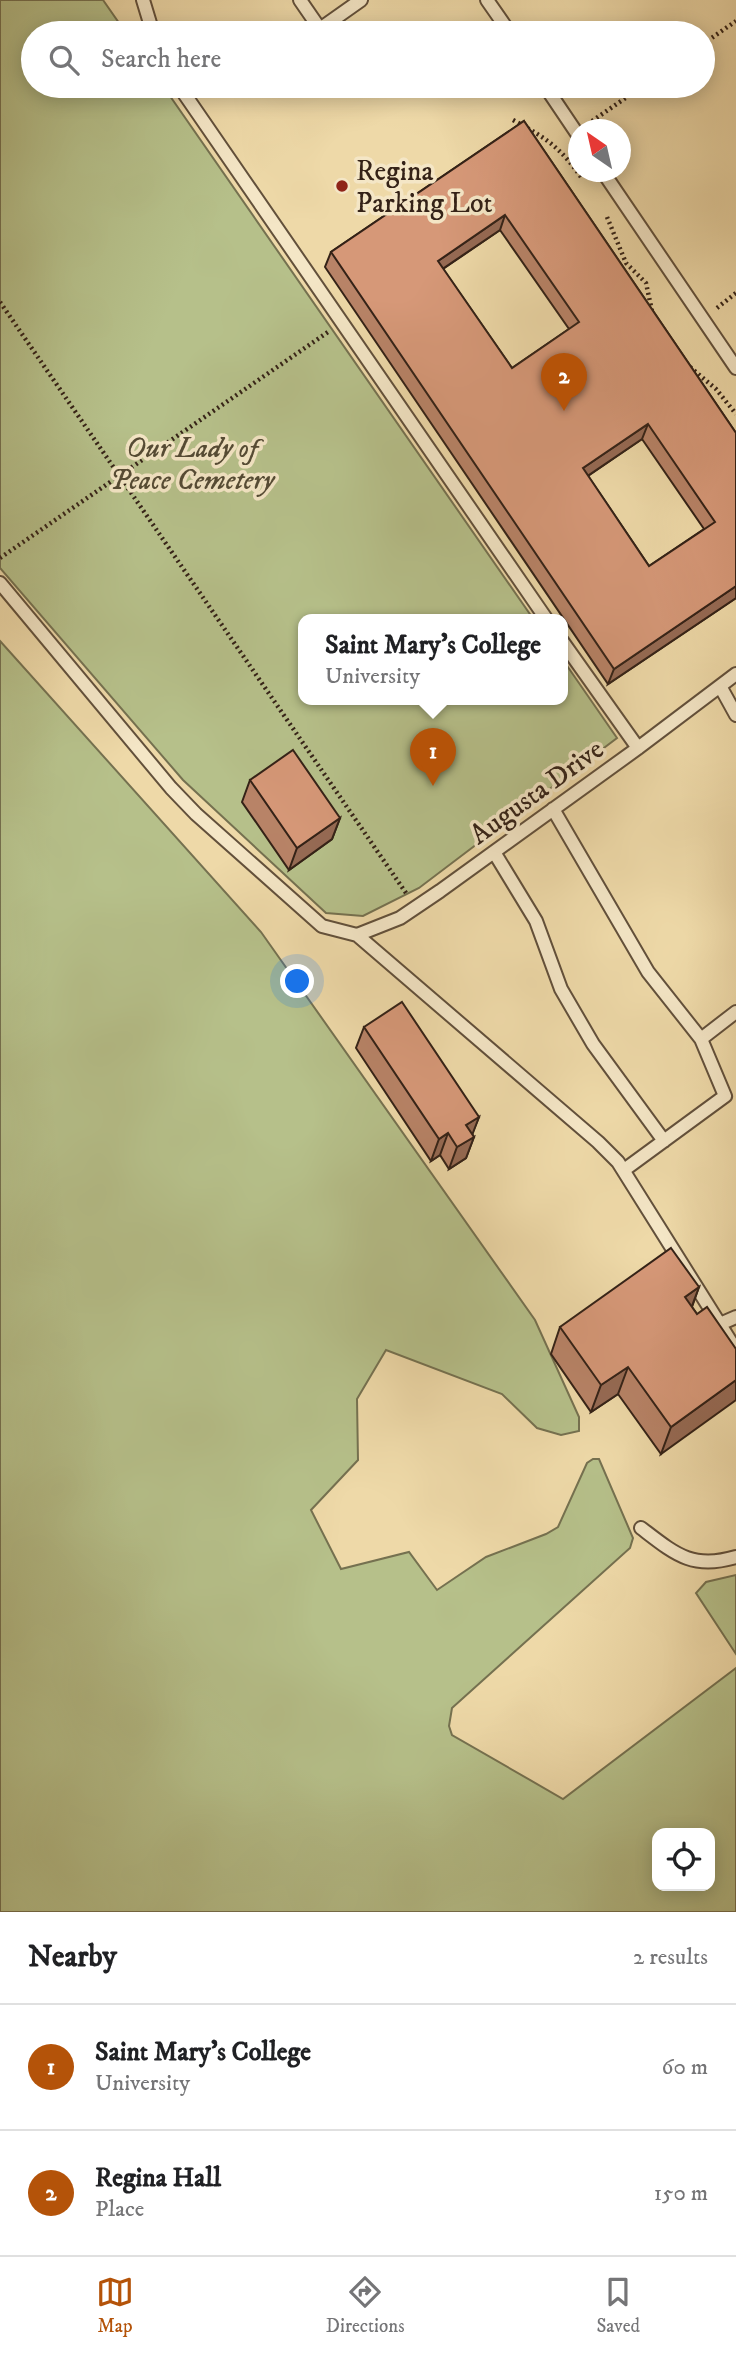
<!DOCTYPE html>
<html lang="en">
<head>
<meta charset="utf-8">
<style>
	:root { --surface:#fff; --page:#f6f6f6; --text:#202124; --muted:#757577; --line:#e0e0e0; --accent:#b45309 }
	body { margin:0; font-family:"IM FELL DW Pica",serif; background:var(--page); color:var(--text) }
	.controls { position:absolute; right:21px; bottom:21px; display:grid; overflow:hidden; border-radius:14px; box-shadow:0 4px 18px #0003 }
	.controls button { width:63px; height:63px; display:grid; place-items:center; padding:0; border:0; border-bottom:2px solid var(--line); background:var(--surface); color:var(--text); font:35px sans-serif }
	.compass { position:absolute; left:568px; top:119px; width:63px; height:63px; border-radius:50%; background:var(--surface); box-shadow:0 4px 18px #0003; rotate:326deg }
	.you { position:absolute; left:298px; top:982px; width:24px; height:24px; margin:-18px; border:5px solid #fff; border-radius:50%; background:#1a73e8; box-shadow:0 0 0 10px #1a73e833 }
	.badge { display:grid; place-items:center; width:46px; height:46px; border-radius:50%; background:var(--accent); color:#fff; font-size:23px; font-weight:700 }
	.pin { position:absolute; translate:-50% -58px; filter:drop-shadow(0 2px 4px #0008) }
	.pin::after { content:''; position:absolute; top:37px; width:24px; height:21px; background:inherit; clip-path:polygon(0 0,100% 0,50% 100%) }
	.popup { position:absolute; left:298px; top:614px; width:270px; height:91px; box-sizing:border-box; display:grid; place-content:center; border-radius:14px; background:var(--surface); filter:drop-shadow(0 2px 5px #0005); font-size:23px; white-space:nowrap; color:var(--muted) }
	.popup b { font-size:26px; color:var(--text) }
	.popup::after { content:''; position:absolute; left:50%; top:100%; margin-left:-14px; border:14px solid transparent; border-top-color:var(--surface) }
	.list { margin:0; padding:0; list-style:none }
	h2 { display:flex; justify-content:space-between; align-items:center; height:91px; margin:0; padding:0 28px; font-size:30px }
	h2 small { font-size:23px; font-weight:400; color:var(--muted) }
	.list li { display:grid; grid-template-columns:46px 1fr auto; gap:21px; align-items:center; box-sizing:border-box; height:126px; padding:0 28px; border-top:2px solid var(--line) }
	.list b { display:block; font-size:26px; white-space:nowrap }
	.list p { margin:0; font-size:23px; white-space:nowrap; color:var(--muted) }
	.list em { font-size:23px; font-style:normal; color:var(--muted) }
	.icon { flex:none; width:38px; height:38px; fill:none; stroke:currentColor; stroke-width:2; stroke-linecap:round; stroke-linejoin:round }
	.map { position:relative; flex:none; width:736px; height:1912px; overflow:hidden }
	.search { position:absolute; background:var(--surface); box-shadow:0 4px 18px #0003; left:21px; right:21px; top:21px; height:77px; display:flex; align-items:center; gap:18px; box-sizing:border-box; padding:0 24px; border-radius:38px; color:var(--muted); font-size:26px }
	.sheet { height:343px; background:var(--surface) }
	nav { display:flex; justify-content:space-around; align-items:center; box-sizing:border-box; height:98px; border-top:2px solid var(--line); background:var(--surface); font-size:19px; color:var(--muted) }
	nav a { display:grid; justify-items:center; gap:4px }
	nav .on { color:var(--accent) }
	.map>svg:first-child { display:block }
	.green { fill:#b6c08a; stroke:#757150; stroke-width:2; fill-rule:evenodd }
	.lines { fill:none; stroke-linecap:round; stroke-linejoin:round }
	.service-casing { stroke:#62503b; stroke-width:16 }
	.path { stroke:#342217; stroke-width:4.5; stroke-dasharray:2 3.5; stroke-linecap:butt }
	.service { stroke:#f4e6c6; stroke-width:12 }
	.wall { fill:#b88367; stroke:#342217; stroke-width:2; fill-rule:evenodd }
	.shaded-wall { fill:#966a54; stroke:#342217; stroke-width:2 }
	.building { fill:#d69878; stroke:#342217; stroke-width:2; fill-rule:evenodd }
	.poi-dot { fill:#8f2418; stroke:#f4e6c6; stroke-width:2.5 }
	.labels { text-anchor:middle; stroke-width:7; stroke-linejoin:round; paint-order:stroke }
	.poi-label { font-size:28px; fill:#342217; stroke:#f4e6c6; text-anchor:start }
	.park-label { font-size:28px; font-style:italic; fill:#544a34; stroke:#f4e6c6 }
	.street-label { font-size:28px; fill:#342217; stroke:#f4e6c6 }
</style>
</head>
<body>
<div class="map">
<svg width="736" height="1912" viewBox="0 0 736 1912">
	<rect width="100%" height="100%" fill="#eed9a8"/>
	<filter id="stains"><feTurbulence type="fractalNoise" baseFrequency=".00286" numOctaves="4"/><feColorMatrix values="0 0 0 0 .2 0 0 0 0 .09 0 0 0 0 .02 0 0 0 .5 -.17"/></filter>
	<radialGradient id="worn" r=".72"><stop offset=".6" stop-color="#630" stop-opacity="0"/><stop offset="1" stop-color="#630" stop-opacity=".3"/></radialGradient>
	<path class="green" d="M0,0H103L126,33H33V86H163L534,620H304V700H562L563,660L617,738L419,888L363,916L326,913L183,780L0,568Z
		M0,641L261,932L535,1320L579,1417V1431L561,1435L537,1428L502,1394L386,1350L357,1399L358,1460L311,1510L341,1569L409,1552L437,1590L486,1557L546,1534L558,1527L587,1463L593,1459H599L633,1538L630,1548L452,1708L449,1726L452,1735L563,1799L736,1668V1912H0ZM657,1833H710V1886H657Z
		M736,1575V1654L696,1593L706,1582Z"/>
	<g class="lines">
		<g class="service-casing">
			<path id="service" d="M143,0L153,33
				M300,0L320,29L361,0
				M487,0L510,33
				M179,86L547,620
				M545,86L578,135
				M603,172L736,368
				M0,583L171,788L196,814L322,926L357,935L598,1142L618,1162L736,1350
				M562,641L638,748
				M720,686L736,715
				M553,809L648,972L701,1039
				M494,852L536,921L561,989L593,1044L664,1141
				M357,935L400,918L440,891L638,748L736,674
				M624,1170L725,1096L701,1039L736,1012
				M720,1324L736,1317
				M641,1528C675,1554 692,1570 736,1557"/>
		</g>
		<path class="path" d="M703,44L736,21
			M513,120C548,139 561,148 583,180
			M592,121L643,86
			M607,217L626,263L646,283L652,311
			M0,302L406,893
			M717,308L736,293
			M690,367L716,389L736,414
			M0,558L328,332"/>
		<use href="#service" class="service"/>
	</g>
	<path class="wall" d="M524,121L736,433V598L608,684L325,267L331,252ZM500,230L569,329L512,368L443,269ZM642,439L704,529L649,566L588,476Z
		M250,780L340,818L332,839L289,870L242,802Z
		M364,1027L479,1117L472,1134L474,1137L466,1158L449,1169L440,1155L431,1161L356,1048Z
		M699,1287L692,1307L697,1314L736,1349L661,1454L618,1394L591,1412L551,1354L560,1327Z"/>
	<path class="shaded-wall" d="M505,215L500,230L432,276L438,261Z
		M648,424L642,439L577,483L583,468Z
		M736,586V598L608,684L614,669Z
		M340,818L332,839L289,870L297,848Z
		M479,1117L471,1138L466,1125Z
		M448,1133L440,1155L431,1161L439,1139Z
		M474,1137L466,1158L449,1169L457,1147Z
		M699,1287L689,1314L685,1297Z
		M628,1367L618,1394L591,1412L601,1385Z
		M736,1380V1400L661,1454L671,1427Z"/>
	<path class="building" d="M524,121L736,433V586L614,669L331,252ZM505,215L579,322L512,368L438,261ZM648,424L715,522L649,566L583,468Z
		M293,750L340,818L297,848L250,780Z
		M402,1002L479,1117L466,1125L474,1137L457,1147L448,1133L439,1139L364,1027Z
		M671,1248L699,1287L685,1297L697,1314L707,1307L736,1349V1380L671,1427L628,1367L601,1385L560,1327Z"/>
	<circle class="poi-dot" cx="342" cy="186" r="7"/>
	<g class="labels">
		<g class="poi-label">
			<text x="356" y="180">Regina<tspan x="356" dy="32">Parking Lot</tspan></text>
		</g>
		<g class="park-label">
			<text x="192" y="457">Our Lady of<tspan x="192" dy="32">Peace Cemetery</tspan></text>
		</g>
		<g class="street-label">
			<text transform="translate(536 791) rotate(-36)" y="10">Augusta Drive</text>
		</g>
	</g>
	<rect width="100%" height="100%" filter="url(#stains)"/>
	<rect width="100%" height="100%" fill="url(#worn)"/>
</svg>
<div class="controls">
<button><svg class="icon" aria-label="locate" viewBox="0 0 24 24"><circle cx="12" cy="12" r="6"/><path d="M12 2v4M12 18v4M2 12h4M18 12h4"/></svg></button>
</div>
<svg class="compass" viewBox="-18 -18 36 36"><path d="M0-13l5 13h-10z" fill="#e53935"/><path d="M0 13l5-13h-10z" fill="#757577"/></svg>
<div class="you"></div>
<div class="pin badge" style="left:433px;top:786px">1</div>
<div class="popup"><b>Saint Mary's College</b>University</div>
<div class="pin badge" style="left:564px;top:411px">2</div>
<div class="search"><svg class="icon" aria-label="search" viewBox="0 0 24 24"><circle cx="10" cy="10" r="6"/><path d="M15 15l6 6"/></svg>Search here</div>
</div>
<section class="sheet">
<h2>Nearby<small>2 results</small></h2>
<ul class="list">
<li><span class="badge">1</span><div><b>Saint Mary's College</b><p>University</p></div><em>60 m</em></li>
<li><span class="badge">2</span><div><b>Regina Hall</b><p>Place</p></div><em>150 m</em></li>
</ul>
</section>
<nav>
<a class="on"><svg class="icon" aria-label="map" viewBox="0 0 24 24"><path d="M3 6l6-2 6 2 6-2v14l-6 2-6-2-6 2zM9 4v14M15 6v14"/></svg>Map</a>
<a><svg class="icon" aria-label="directions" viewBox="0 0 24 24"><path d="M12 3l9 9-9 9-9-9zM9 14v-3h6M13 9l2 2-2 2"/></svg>Directions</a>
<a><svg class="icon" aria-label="saved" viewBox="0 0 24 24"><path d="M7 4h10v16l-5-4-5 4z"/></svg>Saved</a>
</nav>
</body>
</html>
